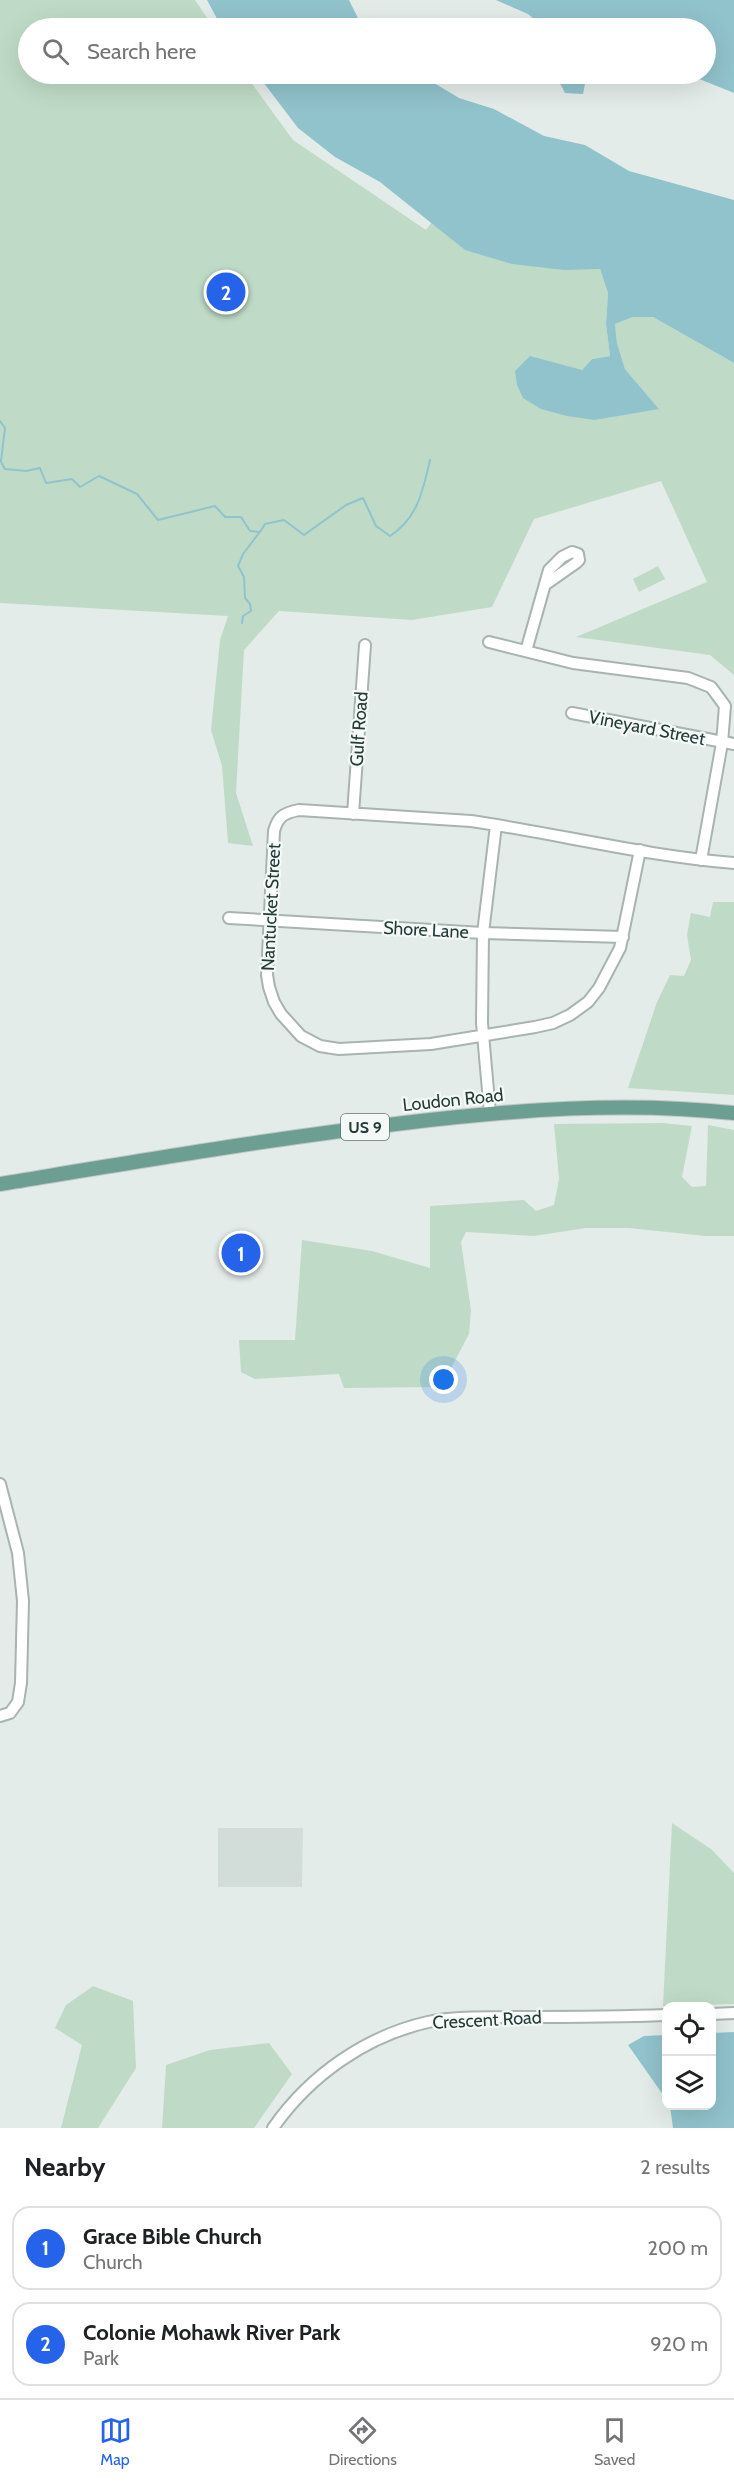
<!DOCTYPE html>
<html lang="en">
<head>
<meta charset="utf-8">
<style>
	:root { --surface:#fff; --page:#f6f6f6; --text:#202124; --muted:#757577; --line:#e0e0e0; --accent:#2563eb }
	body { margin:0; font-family:Cabin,sans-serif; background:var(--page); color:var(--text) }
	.controls { position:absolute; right:18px; bottom:18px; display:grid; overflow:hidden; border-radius:12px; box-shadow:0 6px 24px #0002 }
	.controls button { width:54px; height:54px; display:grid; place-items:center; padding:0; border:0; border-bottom:2px solid var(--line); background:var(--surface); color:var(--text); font:30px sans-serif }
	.you { position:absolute; left:444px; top:1380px; width:21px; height:21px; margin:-15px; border:4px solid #fff; border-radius:50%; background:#1a73e8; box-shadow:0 0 0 9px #1a73e833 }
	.badge { display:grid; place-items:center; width:39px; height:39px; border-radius:50%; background:var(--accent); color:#fff; font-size:20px; font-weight:700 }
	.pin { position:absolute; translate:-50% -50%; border:3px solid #fff; box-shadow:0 2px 6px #0006 }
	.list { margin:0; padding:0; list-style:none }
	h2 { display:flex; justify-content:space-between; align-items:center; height:78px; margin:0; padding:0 24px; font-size:26px }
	h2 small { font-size:20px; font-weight:400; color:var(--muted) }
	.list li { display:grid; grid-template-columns:39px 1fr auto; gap:18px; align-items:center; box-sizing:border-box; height:84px; margin:0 12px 12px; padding:0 12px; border:2px solid var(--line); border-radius:18px }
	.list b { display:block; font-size:22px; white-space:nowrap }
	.list p { margin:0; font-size:20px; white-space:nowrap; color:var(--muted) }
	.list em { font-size:20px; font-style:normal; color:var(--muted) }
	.icon { flex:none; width:33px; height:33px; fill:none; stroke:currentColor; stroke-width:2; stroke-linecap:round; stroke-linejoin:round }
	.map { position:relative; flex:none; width:734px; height:2128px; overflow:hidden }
	.search { position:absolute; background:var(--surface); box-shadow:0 6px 24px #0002; left:18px; right:18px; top:18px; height:66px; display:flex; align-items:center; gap:15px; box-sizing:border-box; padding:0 21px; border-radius:33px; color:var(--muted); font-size:22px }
	.sheet { height:270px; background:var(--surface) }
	nav { display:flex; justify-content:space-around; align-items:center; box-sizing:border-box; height:84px; border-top:2px solid var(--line); background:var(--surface); font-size:16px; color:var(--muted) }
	nav a { display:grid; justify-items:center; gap:3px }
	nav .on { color:var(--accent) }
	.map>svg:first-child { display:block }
	.built { fill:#d2dcd8 }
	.green { fill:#bfdbc7 }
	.water { fill:#91c3cc }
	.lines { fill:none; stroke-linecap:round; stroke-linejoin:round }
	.stream { stroke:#91c3cc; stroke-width:2 }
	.minor-casing { stroke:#a7b4b0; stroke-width:14 }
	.major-casing { stroke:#c2c8c7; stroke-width:16 }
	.minor { stroke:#fff; stroke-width:10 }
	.major { stroke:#6c9e92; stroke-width:14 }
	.labels { text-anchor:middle; stroke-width:4.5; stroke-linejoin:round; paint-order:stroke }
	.shield { fill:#f4f9f7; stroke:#637570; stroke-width:1.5 }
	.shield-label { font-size:16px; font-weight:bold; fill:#253c36 }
	.street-label { font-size:18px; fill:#253c36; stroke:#f4f9f7 }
</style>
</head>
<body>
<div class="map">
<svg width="734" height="2128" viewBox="0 0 734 2128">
	<rect width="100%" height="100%" fill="#e4ece9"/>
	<path class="built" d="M218,1828H303L302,1887H218Z"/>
	<path class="green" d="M0,0H195L214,28H28V74H245L293,140L426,230L432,222L465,250L564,269H600L608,293L606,324L610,356L592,359L582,370L595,420L658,408L625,369L617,343L615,324L633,317H653L734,363V675L710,655L576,637L707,582L661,481L534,519L492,607L412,620L279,611L244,650L236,793L253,846L228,843L222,766L211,730L220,640L228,616L0,603Z
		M658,566L665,579L639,592L633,579Z
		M713,902H734V1095L628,1088L657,1002L670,975L684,976L691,960L687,935L691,913L710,917Z
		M663,1123L692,1126L682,1177L692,1187L706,1186L708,1125L734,1130V1236H705L629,1228H586L534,1236L466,1232L461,1242L471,1310L469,1334L441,1387L344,1388L339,1374L255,1379L241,1372L239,1340H295L302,1240L372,1251L430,1268V1206L524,1200L536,1211L554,1205L559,1179L554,1124Z
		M672,1823L711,1849L734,1873V2004L663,2006Z
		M93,1986L133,2001L136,2068L98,2128H61L82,2045L55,2028L66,2005Z
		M269,2043L292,2074L254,2128H162L166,2065L210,2050Z"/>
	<path class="water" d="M207,0H349L359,20L375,28H222Z
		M496,0H734V93L687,74H706V28H545L528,14Z
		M257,74H419L459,98L494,109L544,136L585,145L629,171L734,200V363L653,317H633L615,324L617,343L625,369L659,409L595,420L567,416L541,409L523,398L517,385L515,371L530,356L582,370L592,359L610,356L606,324L608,293L600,269L564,270L512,264L465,250L380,182L335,157L298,128Z
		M555,74H595L586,79L583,94L565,93Z
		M734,2032V2128H673L670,2106H712V2033Z
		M666,2035V2099L628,2045L644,2036Z"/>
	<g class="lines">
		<path class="stream" d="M0,421L5,428L1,461
			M0,460L5,469L26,471L40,468L46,483L72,479L80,487L99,476L137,494L158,520L215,506L225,517H241L250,531L260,532L265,524L284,520L304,535L346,505L363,498L376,526L390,536C418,518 423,490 430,460
			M242,623L243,616L251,611L250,604L245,598L244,577L238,566L243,554L259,533"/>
		<g class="minor-casing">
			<path id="minor" d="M489,642L573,663L688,678L711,687L725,706L722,743L701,860
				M526,651L549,570L562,557L572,552L578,554L579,560L576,563L546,584
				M572,713L734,744
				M353,814L365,645
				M640,850L620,948L599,988L588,1002L570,1015L553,1023L535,1027L431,1044L339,1049L320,1046L301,1036L281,1014L274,1002L269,987L267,975L274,831C278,816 284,813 299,810L471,821C559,834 646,856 734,863
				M229,918L483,933L623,937
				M490,1113L482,1023L483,933L496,825
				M0,1484L18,1553L23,1601L21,1683L18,1702L10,1713L0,1716
				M712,2014L734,2013
				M273,2128C310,2075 366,2036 428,2022C456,2016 487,2018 515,2017C566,2017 616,2017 666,2015"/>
		</g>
		<g class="major-casing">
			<path id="major" d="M0,1184C134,1162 268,1139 404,1123C514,1110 623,1101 734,1113"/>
		</g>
		<use href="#minor" class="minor"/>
		<use href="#major" class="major"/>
	</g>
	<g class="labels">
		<rect class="shield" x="341" y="1114" width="48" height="26" rx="4.5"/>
		<g class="shield-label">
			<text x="365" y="1133">US 9</text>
		</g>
		<g class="street-label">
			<text transform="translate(647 728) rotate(11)" y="6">Vineyard Street</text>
			<text transform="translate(359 729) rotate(-86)" y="6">Gulf Road</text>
			<text transform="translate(271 907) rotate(-87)" y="6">Nantucket Street</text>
			<text transform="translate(426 930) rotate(3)" y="6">Shore Lane</text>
			<text transform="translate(453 1100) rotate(-6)" y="6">Loudon Road</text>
			<text transform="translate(487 2020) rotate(-3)" y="6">Crescent Road</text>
		</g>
	</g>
</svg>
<div class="controls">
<button><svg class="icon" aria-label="locate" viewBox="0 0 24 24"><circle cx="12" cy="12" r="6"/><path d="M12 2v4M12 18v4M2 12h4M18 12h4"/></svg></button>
<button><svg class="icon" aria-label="layers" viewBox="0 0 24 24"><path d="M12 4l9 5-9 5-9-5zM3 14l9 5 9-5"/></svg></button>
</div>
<div class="you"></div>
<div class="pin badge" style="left:241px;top:1253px">1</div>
<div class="pin badge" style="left:226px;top:292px">2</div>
<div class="search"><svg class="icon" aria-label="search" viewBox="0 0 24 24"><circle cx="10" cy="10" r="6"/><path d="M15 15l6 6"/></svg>Search here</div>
</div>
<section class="sheet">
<h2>Nearby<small>2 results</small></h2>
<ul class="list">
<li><span class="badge">1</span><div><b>Grace Bible Church</b><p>Church</p></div><em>200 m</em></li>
<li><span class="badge">2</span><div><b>Colonie Mohawk River Park</b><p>Park</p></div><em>920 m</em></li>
</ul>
</section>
<nav>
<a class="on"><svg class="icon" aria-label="map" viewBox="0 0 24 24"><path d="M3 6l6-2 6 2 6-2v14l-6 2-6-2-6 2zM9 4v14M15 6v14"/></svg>Map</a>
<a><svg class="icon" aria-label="directions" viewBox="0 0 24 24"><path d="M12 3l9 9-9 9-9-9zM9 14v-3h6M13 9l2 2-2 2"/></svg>Directions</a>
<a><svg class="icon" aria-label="saved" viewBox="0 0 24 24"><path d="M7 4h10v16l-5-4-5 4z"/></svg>Saved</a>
</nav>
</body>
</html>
